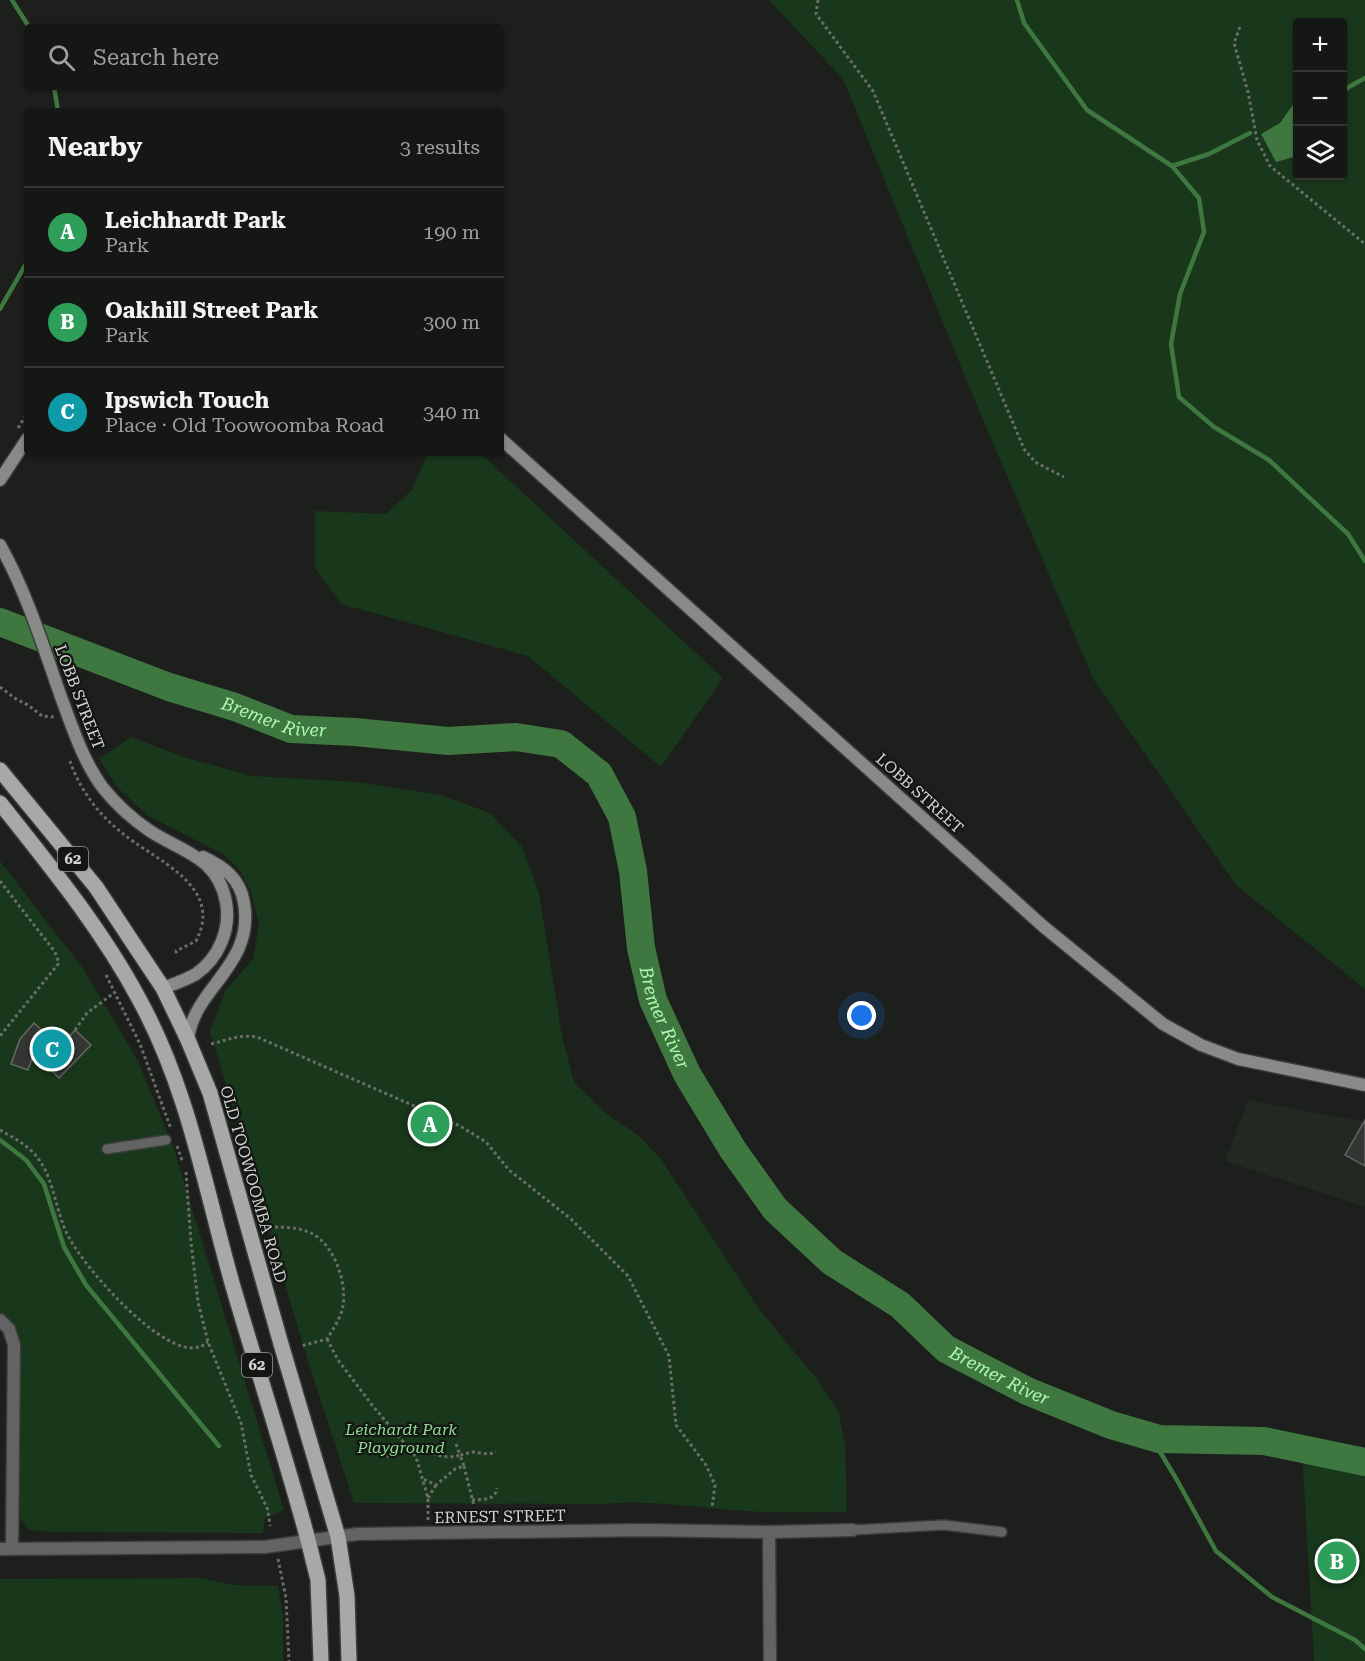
<!DOCTYPE html>
<html lang="en">
<head>
<meta charset="utf-8">
<style>
	:root { --surface:#151715; --page:#1e201e; --text:#f1f3f6; --muted:#9d9fa0; --line:#343634; --accent:#ef8bf6 }
	body { margin:0; font-family:"Roboto Serif",serif; background:var(--page); color:var(--text) }
	.controls { position:absolute; right:18px; top:18px; display:grid; overflow:hidden; border-radius:6px; box-shadow:0 2px 4px #0004 }
	.controls button { width:54px; height:54px; display:grid; place-items:center; padding:0; border:0; border-bottom:2px solid var(--line); background:var(--surface); color:var(--text); font:30px sans-serif }
	.you { position:absolute; left:862px; top:1016px; width:21px; height:21px; margin:-15px; border:4px solid #fff; border-radius:50%; background:#1a73e8; box-shadow:0 0 0 9px #1a73e833 }
	.badge { display:grid; place-items:center; width:39px; height:39px; border-radius:50%; background:var(--accent); color:#fff; font-size:20px; font-weight:700 }
	.pin { position:absolute; translate:-50% -50%; border:3px solid #fff; box-shadow:0 2px 6px #0006 }
	.list { margin:0; padding:0; list-style:none }
	h2 { display:flex; justify-content:space-between; align-items:center; height:78px; margin:0; padding:0 24px; font-size:26px }
	h2 small { font-size:20px; font-weight:400; color:var(--muted) }
	.list li { display:grid; grid-template-columns:39px 1fr auto; gap:18px; align-items:center; box-sizing:border-box; height:90px; padding:0 24px; border-top:2px solid var(--line) }
	.list b { display:block; font-size:22px; white-space:nowrap }
	.list p { margin:0; font-size:20px; white-space:nowrap; color:var(--muted) }
	.list em { font-size:20px; font-style:normal; color:var(--muted) }
	.icon { flex:none; width:33px; height:33px; fill:none; stroke:currentColor; stroke-width:2; stroke-linecap:round; stroke-linejoin:round }
	.map { position:relative; flex:none; width:1365px; height:1661px; overflow:hidden }
	.search { position:absolute; background:var(--surface); box-shadow:0 2px 4px #0004; left:24px; top:24px; width:480px; height:66px; display:flex; align-items:center; gap:15px; box-sizing:border-box; padding:0 21px; border-radius:6px; color:var(--muted); font-size:22px }
	.panel { position:absolute; background:var(--surface); box-shadow:0 2px 4px #0004; left:24px; top:108px; width:480px; height:348px; border-radius:6px }
	.map>svg:first-child { display:block }
	.built { fill:#222922 }
	.green { fill:#19371a; fill-rule:evenodd }
	.water { fill:#3f7741 }
	.lines { fill:none; stroke-linecap:round; stroke-linejoin:round }
	.stream { stroke:#3f7741; stroke-width:4.5 }
	.river { stroke:#3f7741; stroke-width:28 }
	.building { fill:#333632; stroke:#646764; stroke-width:1.5 }
	.service-casing { stroke:#393c39; stroke-width:12 }
	.minor-casing { stroke:#393c39; stroke-width:15 }
	.secondary-casing { stroke:#393c39; stroke-width:15 }
	.primary-casing { stroke:#393c39; stroke-width:18 }
	.path { stroke:#6a6d6a; stroke-width:3; stroke-dasharray:3 3; stroke-linecap:butt }
	.service { stroke:#626362; stroke-width:9 }
	.minor { stroke:#626362; stroke-width:12 }
	.secondary { stroke:#888a88; stroke-width:12 }
	.primary { stroke:#a6a9a6; stroke-width:15 }
	.labels { text-anchor:middle; stroke-width:4.5; stroke-linejoin:round; paint-order:stroke }
	.shield { fill:#131613; stroke:#999c99; stroke-width:1.5 }
	.shield-label { font-size:15px; font-weight:bold; fill:#d3d5d3 }
	.street-label { font-size:16px; fill:#d3d5d3; stroke:#131613 }
	.park-label { font-size:16px; font-style:italic; fill:#8ddc8f; stroke:#131613 }
	.water-label { font-size:18px; font-style:italic; fill:#abfaac; stroke:#131613 }
</style>
</head>
<body>
<div class="map">
<svg width="1365" height="1661" viewBox="0 0 1365 1661">
	<rect width="100%" height="100%" fill="#1c1f1c"/>
	<path class="built" d="M1248,1100L1365,1122V1207L1225,1161Z"/>
	<path class="green" d="M769,0H1365V989L1236,885L1094,680L983,420L843,79ZM1298,22H1342V176H1298Z
		M428,453H480L723,678L661,767L528,656L341,604L315,568V511L386,514L412,490Z
		M131,737L184,757L252,776L357,782L441,795L490,813L522,847L539,893L562,1036L574,1082L607,1114L638,1135L661,1159L757,1306L819,1382L838,1411L845,1444L847,1512C819,1512 791,1513 764,1512C710,1510 657,1499 603,1504L354,1503L307,1358L210,1031L225,991L253,959L259,924L250,889L239,869L223,854L148,816L118,788L99,759Z
		M0,861L85,971L138,1061L174,1149L284,1510L265,1518L263,1533L52,1532L29,1530L18,1515L17,1343L0,1317Z
		M1302,1449L1365,1462V1661H1314Z
		M200,1578L234,1585L278,1586L283,1615V1661H0V1579Z"/>
	<path class="water" d="M1297,99V156L1276,162L1261,134L1280,123Z"/>
	<g class="lines">
		<path class="stream" d="M12,0L29,27
			M1017,0L1024,23L1087,110L1172,166L1199,198L1204,232L1180,294L1171,344L1179,397L1214,427L1269,460L1348,534L1365,561
			M54,87L58,111
			M1342,91L1365,78
			M1172,166L1209,154L1250,133
			M0,309L27,262
			M0,1140L26,1160L44,1184L64,1247L86,1285L219,1446
			M1151,1437L1177,1480L1216,1551L1272,1597L1355,1640L1365,1649"/>
		<path class="river" id="s1" d="M0,622L169,687L235,707L291,729L355,732L448,741L516,737L561,744L599,774L622,817L633,871L641,948L653,1000L687,1074L733,1150L775,1209L832,1262L900,1305L946,1349L1027,1391L1111,1425L1159,1439L1264,1441L1365,1462"/>
	</g>
	<path class="building" d="M34,1023L48,1036L52,1031L64,1042L75,1030L91,1045L59,1078L34,1053L28,1070L11,1064L20,1039Z
		M1365,1120V1166L1345,1155Z"/>
	<g class="lines">
		<g class="service-casing">
			<path id="service" d="M107,1149L166,1140
				M853,1530L944,1525L1002,1532"/>
		</g>
		<g class="minor-casing">
			<path id="minor" d="M0,1320L9,1329L14,1345L12,1549
				M769,1532L770,1661
				M0,1549L265,1547L357,1534L644,1530L769,1532L853,1530"/>
		</g>
		<g class="secondary-casing">
			<path id="secondary" d="M501,439L1044,927L1163,1024L1201,1045L1238,1059L1365,1085
				M0,480L27,439
				M0,545C27,593 43,646 61,697C73,729 83,761 103,788C116,804 132,819 150,831C182,852 218,857 226,902C231,929 219,958 196,974C186,980 174,984 163,988
				M188,1040C193,988 255,966 244,903C240,878 224,867 203,857"/>
		</g>
		<g class="primary-casing">
			<path id="primary" d="M0,770L96,887L139,952L163,988L188,1040L210,1093L281,1344L338,1537L347,1596L349,1661
				M0,803C50,866 101,928 139,999C188,1088 205,1187 232,1283C257,1369 285,1454 308,1540L318,1580L321,1661"/>
		</g>
		<path class="path" d="M818,0L816,14L873,91L1024,449L1035,462L1064,477
			M1240,27L1234,43L1248,92L1257,140L1270,166L1365,244
			M18,428L27,414
			M0,687L16,699L28,705L42,716L55,717
			M70,761C79,788 98,814 121,832C155,861 225,885 196,941L176,951L177,956
			M0,881L55,952L59,963L0,1036
			M106,975L140,1044L171,1129
			M75,1030L87,1013L114,993
			M211,1044C227,1040 241,1034 257,1037L460,1126L486,1142L509,1170L571,1219L628,1276L669,1356L676,1425L706,1465L715,1485L712,1508
			M0,1130C12,1137 28,1145 37,1157C56,1181 55,1215 71,1241C89,1272 153,1345 191,1348C198,1348 203,1346 208,1342
			M177,1146L183,1163
			M186,1172L191,1242L198,1302L208,1342L241,1423L251,1475L268,1510L270,1526
			M275,1227C287,1227 300,1228 311,1233C334,1244 347,1282 343,1306C341,1318 333,1329 327,1339L301,1346
			M327,1339L338,1360L372,1405L416,1457L428,1498V1521
			M456,1444L460,1455L472,1452L489,1454L496,1452
			M387,1457C421,1436 433,1464 460,1455L464,1466L455,1469L436,1485L423,1479
			M464,1466L474,1506
			M428,1498L436,1485
			M472,1500C484,1499 495,1501 497,1488
			M278,1559L286,1598L289,1661"/>
		<use href="#service" class="service"/>
		<use href="#minor" class="minor"/>
		<use href="#secondary" class="secondary"/>
		<use href="#primary" class="primary"/>
	</g>
	<g class="labels">
		<g class="shield">
			<rect x="58" y="847" width="30" height="24" rx="4.5"/>
			<rect x="242" y="1353" width="30" height="24" rx="4.5"/>
		</g>
		<g class="shield-label">
			<text x="73" y="864">62</text>
			<text x="257" y="1370">62</text>
		</g>
		<g class="street-label">
			<text transform="translate(80 697) rotate(69)" y="6">LOBB STREET</text>
			<text transform="translate(920 793) rotate(42)" y="6">LOBB STREET</text>
			<text transform="translate(254 1184) rotate(74)" y="6">OLD TOOWOOMBA ROAD</text>
			<text transform="translate(500 1516) rotate(-1)" y="6">ERNEST STREET</text>
		</g>
		<g class="park-label">
			<text x="401" y="1435">Leichardt Park<tspan x="401" dy="18">Playground</tspan></text>
		</g>
		<g class="water-label">
			<text dy="6" stroke="none"><textPath href="#s1" startOffset="291">Bremer River</textPath></text>
			<text dy="6" stroke="none"><textPath href="#s1" startOffset="885">Bremer River</textPath></text>
			<text dy="6" stroke="none"><textPath href="#s1" startOffset="1389">Bremer River</textPath></text>
		</g>
	</g>
</svg>
<div class="controls">
<button>+</button>
<button>−</button>
<button><svg class="icon" aria-label="layers" viewBox="0 0 24 24"><path d="M12 4l9 5-9 5-9-5zM3 14l9 5 9-5"/></svg></button>
</div>
<div class="you"></div>
<div class="pin badge" style="left:430px;top:1124px;background:#2e9e5b">A</div>
<div class="pin badge" style="left:1337px;top:1561px;background:#2e9e5b">B</div>
<div class="pin badge" style="left:52px;top:1049px;background:#0f9aa8">C</div>
<div class="search"><svg class="icon" aria-label="search" viewBox="0 0 24 24"><circle cx="10" cy="10" r="6"/><path d="M15 15l6 6"/></svg>Search here</div>
<section class="panel">
<h2>Nearby<small>3 results</small></h2>
<ul class="list">
<li><span class="badge" style="background:#2e9e5b">A</span><div><b>Leichhardt Park</b><p>Park</p></div><em>190 m</em></li>
<li><span class="badge" style="background:#2e9e5b">B</span><div><b>Oakhill Street Park</b><p>Park</p></div><em>300 m</em></li>
<li><span class="badge" style="background:#0f9aa8">C</span><div><b>Ipswich Touch</b><p>Place · Old Toowoomba Road</p></div><em>340 m</em></li>
</ul>
</section>
</div>
</body>
</html>
